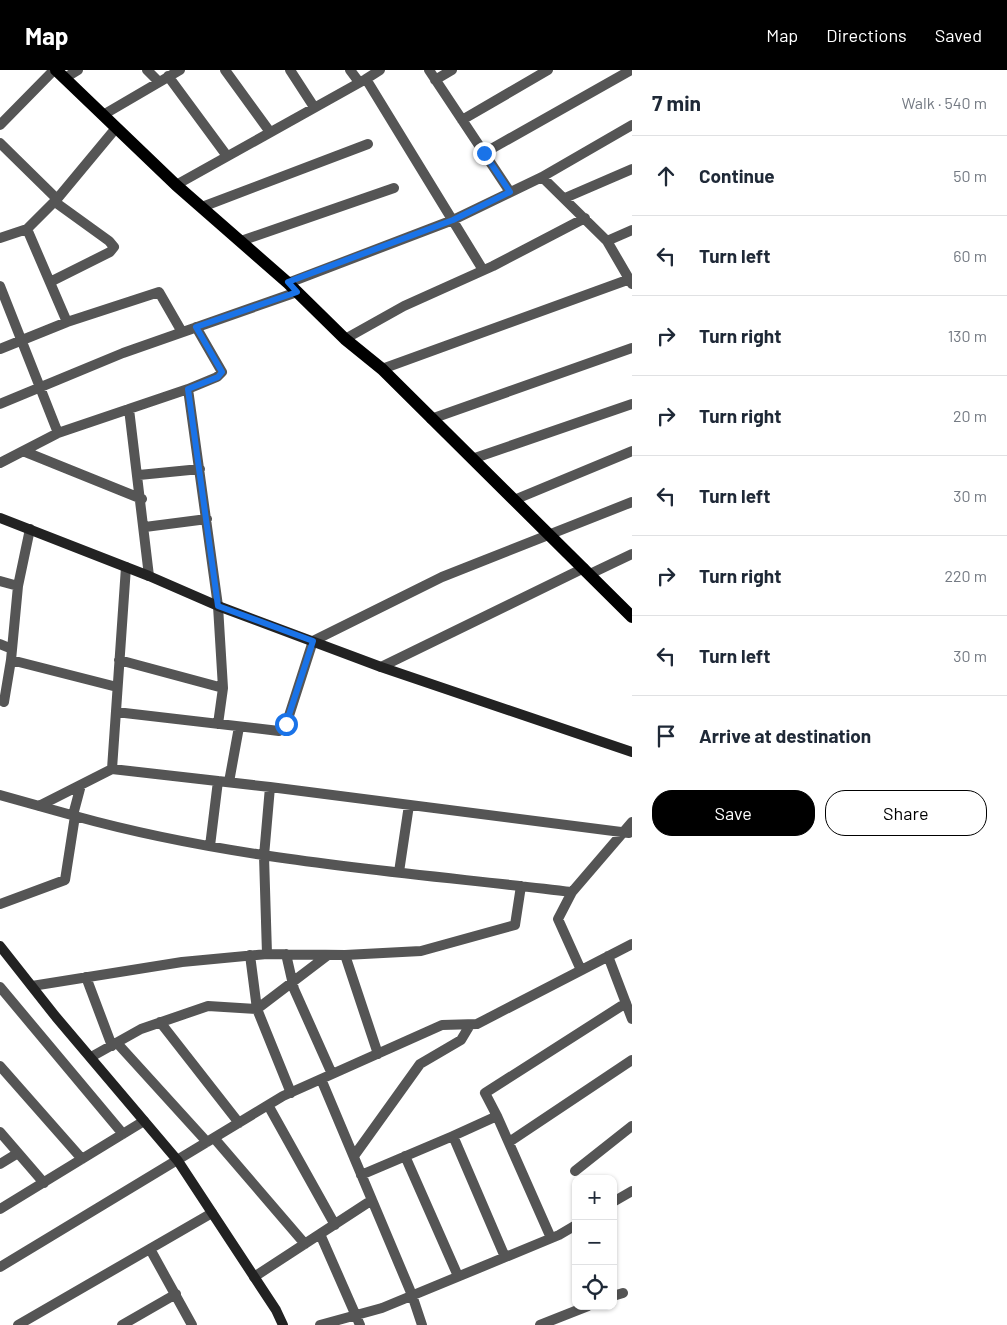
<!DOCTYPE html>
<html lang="en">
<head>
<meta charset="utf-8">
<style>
	:root { --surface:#fff; --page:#f2f2f3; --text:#1f2937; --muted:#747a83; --line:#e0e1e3; --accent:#000 }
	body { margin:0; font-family:Barlow,sans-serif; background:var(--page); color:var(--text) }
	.controls { position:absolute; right:15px; bottom:15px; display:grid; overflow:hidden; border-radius:10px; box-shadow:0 1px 4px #0004 }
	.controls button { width:45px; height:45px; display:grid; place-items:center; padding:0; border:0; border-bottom:1px solid var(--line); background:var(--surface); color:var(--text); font:25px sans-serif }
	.stop { position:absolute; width:15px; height:15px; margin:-11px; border:4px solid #1a73e8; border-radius:50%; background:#fff }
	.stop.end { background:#1a73e8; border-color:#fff; box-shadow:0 1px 5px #0008 }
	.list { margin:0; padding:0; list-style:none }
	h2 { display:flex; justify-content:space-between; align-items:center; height:65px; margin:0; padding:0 20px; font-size:21px }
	h2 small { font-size:16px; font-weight:400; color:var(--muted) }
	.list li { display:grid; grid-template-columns:32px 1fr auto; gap:15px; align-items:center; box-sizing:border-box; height:80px; padding:0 20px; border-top:1px solid var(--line) }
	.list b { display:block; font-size:19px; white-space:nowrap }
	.list em { font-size:16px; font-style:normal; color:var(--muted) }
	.actions { display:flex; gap:10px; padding:15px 20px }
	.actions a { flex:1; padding:11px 0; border:1px solid var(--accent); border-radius:20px; text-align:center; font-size:18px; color:var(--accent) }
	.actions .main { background:var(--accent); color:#fff }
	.icon { flex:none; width:28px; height:28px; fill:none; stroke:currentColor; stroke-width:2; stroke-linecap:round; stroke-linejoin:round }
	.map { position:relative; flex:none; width:632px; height:1255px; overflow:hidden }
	header { display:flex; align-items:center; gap:30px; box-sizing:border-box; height:70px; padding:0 25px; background:var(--accent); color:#fff }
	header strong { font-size:24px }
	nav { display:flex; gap:28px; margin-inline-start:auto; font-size:18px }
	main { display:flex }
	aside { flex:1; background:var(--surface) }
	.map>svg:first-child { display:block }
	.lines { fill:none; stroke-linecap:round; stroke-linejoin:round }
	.street { stroke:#555; stroke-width:10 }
	.secondary { stroke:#222; stroke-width:10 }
	.primary { stroke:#000; stroke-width:12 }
	.route { stroke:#1a73e8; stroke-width:6 }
</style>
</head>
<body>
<header>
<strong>Map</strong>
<nav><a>Map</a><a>Directions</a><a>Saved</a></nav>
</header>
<main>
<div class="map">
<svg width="632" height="1255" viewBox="0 0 632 1255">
	<rect width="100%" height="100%" fill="#fff"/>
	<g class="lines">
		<path class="street" d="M147,0L159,12
			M225,0L270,62
			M290,0L314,37
			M350,0L359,12
			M429,0L510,122
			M168,6L227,86
			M65,8L78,0
			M366,9L380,0
			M435,10L452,0
			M103,45L180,0
			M462,50L548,0
			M0,55L54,0
			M0,73L57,129L27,159L0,168
			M484,83L631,0
			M542,107L607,171L632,214
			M176,115L366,9L483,200
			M565,128L632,99
			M57,129L116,58
			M202,137L368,74
			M27,159L67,252
			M241,171L394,118
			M607,171L632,160
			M50,212L110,182L114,177L109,171L55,132
			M288,213L453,150L542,107L632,55
			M0,216L58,363
			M345,269L404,236L493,196L585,148
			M0,279L67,252L159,222L182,262
			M382,299L630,209
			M188,319L217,307L222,302L196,257
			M0,334L123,283L297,222
			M129,339L149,506
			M431,349L632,278
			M23,381L142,429
			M472,389L632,334
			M0,393L58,363L188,319L218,536L223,618L119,590
			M139,405L200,399
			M514,430L632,381
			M145,457L207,449
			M126,497L112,699L270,717L629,763
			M590,504L632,484
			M0,511L18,516L11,590
			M18,516L30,459
			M0,574L12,579
			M381,597L584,498
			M0,630L4,632L11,590L117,617
			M116,642L279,661L286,655L313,571L442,507L632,432
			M218,654L223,618
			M229,712L239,657
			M0,725L75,746
			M39,736L112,699
			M73,745L81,715
			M210,776L218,711
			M399,802L409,735
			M572,822L558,849L581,900
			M0,834L65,810L75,746C237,791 406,802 572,822L632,752
			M267,884L345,885L378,984
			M286,884L294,919L332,1004
			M250,885L257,939L328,885
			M345,885L421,881L515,855L521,816
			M608,886L632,949
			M86,907L112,976
			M32,916L182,892L267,884L264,786L270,717
			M0,917L123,1064
			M160,952L239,1053
			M117,973L207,1072
			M91,987L141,959L208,936L257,939L291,1023
			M0,996L82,1089
			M321,1009L412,1225L422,1255
			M268,1035L335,1155
			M497,1046L485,1023L626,933
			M0,1062L44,1113
			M453,1066L497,1046L551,1168
			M214,1068L305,1174
			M509,1072L632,990
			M354,1086L420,994L461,970L470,955
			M405,1086L458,1206
			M0,1094L18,1083
			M575,1101L632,1056
			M361,1105L453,1066L505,1187
			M613,1132L632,1121
			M0,1139L144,1051
			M320,1164L360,1255
			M150,1179L192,1255
			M0,1197L283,1026L442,955L477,954L632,874
			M254,1207L372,1130
			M613,1226L623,1223
			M18,1255L212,1143
			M122,1255L176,1224
			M320,1255L382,1238L559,1165L576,1155
			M540,1255L588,1236"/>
		<path class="secondary" d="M0,448L149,506L218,536L381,597L632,682
			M0,876L56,947L178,1091L276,1240L283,1255"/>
		<path class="primary" d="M56,0L176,115L288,213L345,269L382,299L632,547"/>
	</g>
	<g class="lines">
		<path class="route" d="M286,654L313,571L218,536L188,319L218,307L222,302L196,257L297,222L288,212L453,150L510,122L484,83"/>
	</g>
</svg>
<div class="controls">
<button>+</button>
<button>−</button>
<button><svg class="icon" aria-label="locate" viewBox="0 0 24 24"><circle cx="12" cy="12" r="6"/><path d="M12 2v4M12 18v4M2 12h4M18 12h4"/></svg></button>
</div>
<div class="stop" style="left:286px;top:654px"></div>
<div class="stop end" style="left:484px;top:83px"></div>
</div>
<aside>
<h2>7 min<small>Walk · 540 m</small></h2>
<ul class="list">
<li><svg class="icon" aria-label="ahead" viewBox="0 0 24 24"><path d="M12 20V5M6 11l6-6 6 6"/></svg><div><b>Continue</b></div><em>50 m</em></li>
<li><svg class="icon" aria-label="left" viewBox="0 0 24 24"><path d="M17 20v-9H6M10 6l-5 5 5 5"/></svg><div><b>Turn left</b></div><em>60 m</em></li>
<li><svg class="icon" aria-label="right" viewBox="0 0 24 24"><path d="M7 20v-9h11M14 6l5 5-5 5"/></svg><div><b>Turn right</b></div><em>130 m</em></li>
<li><svg class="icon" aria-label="right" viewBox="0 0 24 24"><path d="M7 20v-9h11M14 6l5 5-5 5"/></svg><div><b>Turn right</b></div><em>20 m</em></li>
<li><svg class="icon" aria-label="left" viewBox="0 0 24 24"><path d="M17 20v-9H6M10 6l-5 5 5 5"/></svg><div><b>Turn left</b></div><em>30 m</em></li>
<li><svg class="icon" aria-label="right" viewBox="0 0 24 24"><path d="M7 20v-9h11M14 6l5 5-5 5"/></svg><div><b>Turn right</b></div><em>220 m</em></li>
<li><svg class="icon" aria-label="left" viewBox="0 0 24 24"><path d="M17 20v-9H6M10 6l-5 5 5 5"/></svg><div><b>Turn left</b></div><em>30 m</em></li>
<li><svg class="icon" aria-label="arrive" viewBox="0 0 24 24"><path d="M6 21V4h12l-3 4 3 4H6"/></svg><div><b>Arrive at destination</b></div></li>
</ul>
<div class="actions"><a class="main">Save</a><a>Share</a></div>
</aside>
</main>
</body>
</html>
